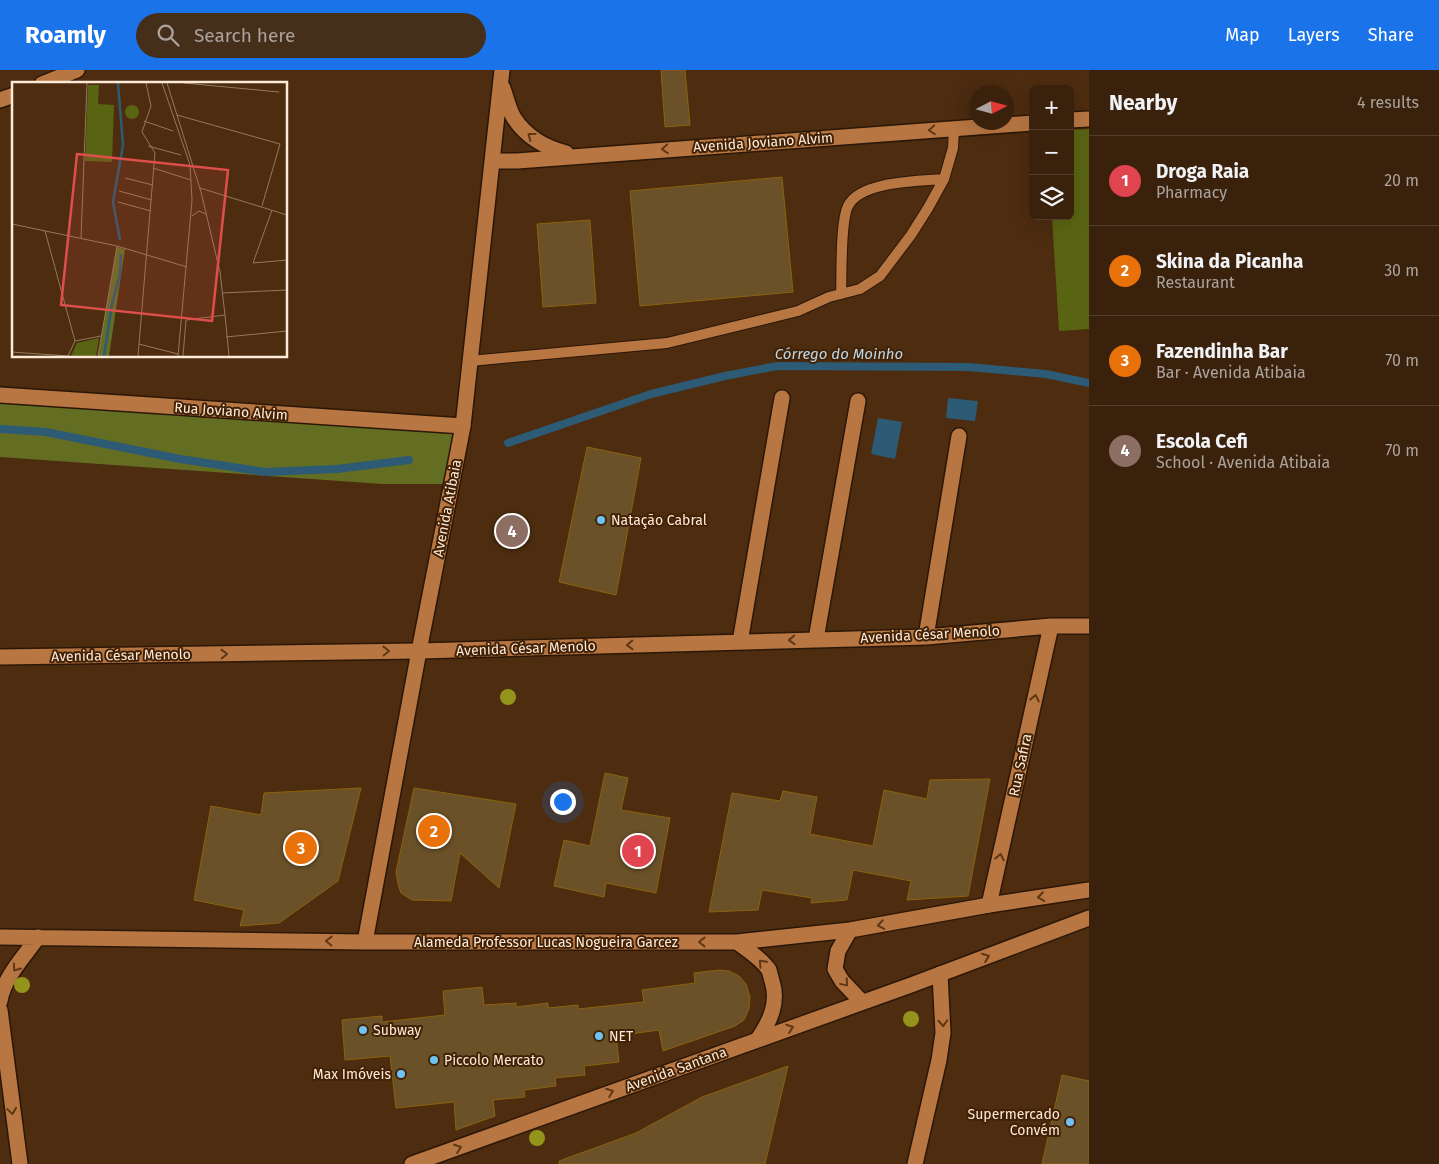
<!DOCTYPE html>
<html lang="en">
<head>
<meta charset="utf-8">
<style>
	:root { --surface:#3a210c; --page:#452e1a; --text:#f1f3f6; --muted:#aba39d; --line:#543e2d; --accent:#1a73e8 }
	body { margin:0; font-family:"Fira Sans",sans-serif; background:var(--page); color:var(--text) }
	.controls { position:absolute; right:15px; top:15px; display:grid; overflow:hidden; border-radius:8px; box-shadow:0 5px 20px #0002 }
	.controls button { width:45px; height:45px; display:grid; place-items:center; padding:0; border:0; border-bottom:1px solid var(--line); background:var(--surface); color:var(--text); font:25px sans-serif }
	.compass { position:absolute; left:969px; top:15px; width:45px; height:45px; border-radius:50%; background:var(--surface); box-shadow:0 5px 20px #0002; rotate:84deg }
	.you { position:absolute; left:562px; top:731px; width:18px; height:18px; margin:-12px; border:4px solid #fff; border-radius:50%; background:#1a73e8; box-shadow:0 0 0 8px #1a73e833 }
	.badge { display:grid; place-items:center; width:32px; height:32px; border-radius:50%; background:var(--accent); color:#fff; font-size:16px; font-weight:700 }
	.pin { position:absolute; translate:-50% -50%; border:2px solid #fff; box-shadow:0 1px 5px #0006 }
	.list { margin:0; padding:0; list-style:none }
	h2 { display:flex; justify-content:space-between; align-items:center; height:65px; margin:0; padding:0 20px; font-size:21px }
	h2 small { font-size:16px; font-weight:400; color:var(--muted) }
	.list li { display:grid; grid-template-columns:32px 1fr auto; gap:15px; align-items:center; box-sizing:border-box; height:90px; padding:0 20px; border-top:1px solid var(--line) }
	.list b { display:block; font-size:19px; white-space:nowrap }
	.list p { margin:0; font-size:16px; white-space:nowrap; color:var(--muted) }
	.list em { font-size:16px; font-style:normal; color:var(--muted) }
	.icon { flex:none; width:28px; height:28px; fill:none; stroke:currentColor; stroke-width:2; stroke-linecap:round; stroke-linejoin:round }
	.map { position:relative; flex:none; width:1089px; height:1094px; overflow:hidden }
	header { display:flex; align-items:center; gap:30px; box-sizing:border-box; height:70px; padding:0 25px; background:var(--accent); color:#fff }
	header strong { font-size:24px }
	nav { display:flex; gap:28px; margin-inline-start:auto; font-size:18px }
	.search { width:350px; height:45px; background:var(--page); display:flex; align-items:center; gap:12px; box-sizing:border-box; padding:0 18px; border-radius:28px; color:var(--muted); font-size:19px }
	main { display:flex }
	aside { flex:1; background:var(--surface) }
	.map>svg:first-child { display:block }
	.green { fill:#596412 }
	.forest { fill:#636e23 }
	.water { fill:#2d5a75 }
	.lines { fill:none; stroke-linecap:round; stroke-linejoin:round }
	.stream { stroke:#2d5a75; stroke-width:8 }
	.building { fill:#6a5128; stroke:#8d620d }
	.lane-casing { stroke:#2c1707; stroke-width:12 }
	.street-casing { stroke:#2c1707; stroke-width:18 }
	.secondary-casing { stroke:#2c1707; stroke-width:18 }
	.lane { stroke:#b77642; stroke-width:10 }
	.street { stroke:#b77642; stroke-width:15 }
	.secondary { stroke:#b77642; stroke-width:15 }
	.tree { fill:#94931c }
	.oneway { stroke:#5f3714 }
	.poi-dot { fill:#70c2f4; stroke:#422205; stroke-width:2 }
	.labels { text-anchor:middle; stroke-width:4; stroke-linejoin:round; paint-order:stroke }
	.street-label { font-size:14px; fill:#ffe9d9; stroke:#422205 }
	.poi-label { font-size:14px; fill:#ffe9d9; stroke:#422205; text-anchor:start }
	.water-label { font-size:15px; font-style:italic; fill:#bbd7e9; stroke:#422205 }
	.inset-river { fill:none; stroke:#2d5a75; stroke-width:2.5 }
	.inset-road { fill:none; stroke:#947860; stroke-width:1 }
	.view { fill:#de4f4b; fill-opacity:0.15; stroke:#de4f4b; stroke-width:2.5 }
	.inset-edge { fill:none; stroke:#ffe9d9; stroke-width:2.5 }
</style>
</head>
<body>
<header>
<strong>Roamly</strong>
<div class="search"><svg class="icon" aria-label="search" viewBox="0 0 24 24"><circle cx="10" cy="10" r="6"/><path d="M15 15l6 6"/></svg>Search here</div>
<nav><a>Map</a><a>Layers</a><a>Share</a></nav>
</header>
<main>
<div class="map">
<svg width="1089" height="1094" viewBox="0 0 1089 1094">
	<rect width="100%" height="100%" fill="#4d2c10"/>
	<path class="green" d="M1089,59V259L1059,261L1052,146H1070V60Z"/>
	<path class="forest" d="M0,326L459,358L448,414H382L0,387Z"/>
	<path class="water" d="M948,328L978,331L975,351L946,348Z
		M878,348L902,352L895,389L871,384Z"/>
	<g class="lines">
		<path class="stream" d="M0,359L46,362L180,389L265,402L337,399L409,390
			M508,373L651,324L725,306L777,296L969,297L1046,304L1089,313"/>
	</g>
	<path class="building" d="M661,0H685L690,55L665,57Z
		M782,107L793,222L640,236L630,121Z
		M590,150L596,233L543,237L537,154Z
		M587,377L641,388L616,525L559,512Z
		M605,703L628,708L621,740L670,748L656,823L606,813L604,827L554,816L564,770L590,776Z
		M990,709L968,826L907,830L911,811L853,800L847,830L811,833L812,828L762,820L758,840L709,842L732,723L780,731L783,721L817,727L810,764L873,776L884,720L927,729L930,710Z
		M361,718L338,811L279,853L240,856L244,840L194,830L211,736L261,745L264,723Z
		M414,718L516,734L499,818L460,783L451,831L412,830L401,823L398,814L396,802Z
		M719,900L729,901L739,906L746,914L750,927L749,939L744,950L735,956L663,981L659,960L616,966L619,992L584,996L585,1005L555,1008L556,1016L524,1020L525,1027L493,1030L495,1046L456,1060L454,1032L396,1038L390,986L345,990L342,950L382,946V952L445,945L443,921L482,917L484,935L516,933V937L548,933V938L578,935V939L644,932L642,920L695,913L694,903Z
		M788,996L765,1094H559V1091L636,1063L702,1027Z
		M1062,1005L1089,1011V1094H1042Z"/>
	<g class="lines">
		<g class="lane-casing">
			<path id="lane" d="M841,224C842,204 840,152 848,136C860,111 919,111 944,109
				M470,291L667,273L798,241L829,227L860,219L880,206L911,165L928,138L944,109L953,78L954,58"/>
		</g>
		<g class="street-casing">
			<path id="street" d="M42,14L77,0
				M0,30L14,25
				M0,325L463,356
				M926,567L959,366
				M816,569L858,331
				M740,572L782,328
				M0,587L419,581L926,567L1051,556H1089
				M989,835L1051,556
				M915,1094L939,990L943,963L940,904"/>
		</g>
		<g class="secondary-casing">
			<path id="secondary" d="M503,18C506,27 509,40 514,48C527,68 545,77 566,83
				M1070,50L1089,49
				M493,91H517L1033,53
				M850,860L838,881L835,899L842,911L862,932
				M0,867L365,872H737L850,860L989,835L1089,820
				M365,872L419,581L463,356L502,0
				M737,872C747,880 761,888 769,900C770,903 771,908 772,911C779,933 770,951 758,969
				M0,931C4,907 24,887 38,867
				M0,940L20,1094
				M412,1094L911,915L1089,848"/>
		</g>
		<use href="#lane" class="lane"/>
		<use href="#street" class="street"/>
		<use href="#secondary" class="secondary"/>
	</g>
	<g class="tree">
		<circle cx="508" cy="627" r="8"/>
		<circle cx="22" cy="915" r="8"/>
		<circle cx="911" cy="949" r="8"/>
		<circle cx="537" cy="1068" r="8"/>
	</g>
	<defs><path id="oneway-chevron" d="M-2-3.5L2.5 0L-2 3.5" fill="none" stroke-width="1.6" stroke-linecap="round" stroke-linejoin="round" transform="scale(1.25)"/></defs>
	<g class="oneway">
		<use href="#oneway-chevron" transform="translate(932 60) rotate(176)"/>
		<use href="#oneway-chevron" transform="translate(531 66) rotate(-143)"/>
		<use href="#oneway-chevron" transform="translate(665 79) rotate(176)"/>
		<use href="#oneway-chevron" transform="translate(792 570) rotate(178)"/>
		<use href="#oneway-chevron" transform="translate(630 575) rotate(178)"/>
		<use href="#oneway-chevron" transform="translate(386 581) rotate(-1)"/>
		<use href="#oneway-chevron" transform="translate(224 584) rotate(-1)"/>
		<use href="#oneway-chevron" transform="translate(1035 628) rotate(-78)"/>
		<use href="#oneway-chevron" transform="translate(1000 787) rotate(-78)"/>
		<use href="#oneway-chevron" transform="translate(1041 827) rotate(172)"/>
		<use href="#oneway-chevron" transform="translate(881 855) rotate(170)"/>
		<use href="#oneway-chevron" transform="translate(329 871) rotate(-179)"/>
		<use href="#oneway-chevron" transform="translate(702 872) rotate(180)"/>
		<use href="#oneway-chevron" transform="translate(986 887) rotate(-21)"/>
		<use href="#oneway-chevron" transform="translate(762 893) rotate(-133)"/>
		<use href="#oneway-chevron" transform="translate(16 898) rotate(126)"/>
		<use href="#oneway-chevron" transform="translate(845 913) rotate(50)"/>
		<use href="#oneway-chevron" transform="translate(943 953) rotate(87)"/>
		<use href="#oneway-chevron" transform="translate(790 958) rotate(-19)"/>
		<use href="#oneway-chevron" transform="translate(610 1022) rotate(-20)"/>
		<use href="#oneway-chevron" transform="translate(12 1041) rotate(82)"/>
		<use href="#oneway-chevron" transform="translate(458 1078) rotate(-20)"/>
	</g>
	<g class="poi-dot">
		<circle cx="601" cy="450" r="5"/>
		<circle cx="363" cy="960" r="5"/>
		<circle cx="599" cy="966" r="5"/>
		<circle cx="434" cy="990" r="5"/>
		<circle cx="401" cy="1004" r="5"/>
		<circle cx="1070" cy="1052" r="5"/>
	</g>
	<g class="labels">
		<g class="street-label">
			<text transform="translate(763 72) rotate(-4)" y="5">Avenida Joviano Alvim</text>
			<text transform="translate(231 341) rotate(4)" y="5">Rua Joviano Alvim</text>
			<text transform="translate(447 438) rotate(-79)" y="5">Avenida Atibaia</text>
			<text transform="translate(930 564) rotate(-3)" y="5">Avenida César Menolo</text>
			<text transform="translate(526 578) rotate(-2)" y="5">Avenida César Menolo</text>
			<text transform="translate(121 585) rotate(-1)" y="5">Avenida César Menolo</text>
			<text transform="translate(1020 695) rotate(-78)" y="5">Rua Safira</text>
			<text x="546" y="877">Alameda Professor Lucas Nogueira Garcez</text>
			<text transform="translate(676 999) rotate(-20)" y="5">Avenida Santana</text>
		</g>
		<g class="poi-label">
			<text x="611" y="455">Natação Cabral</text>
			<text x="373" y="965">Subway</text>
			<text x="609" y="971">NET</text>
			<text x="444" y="995">Piccolo Mercato</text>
			<text x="391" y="1009" text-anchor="end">Max Imóveis</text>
			<text x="1060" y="1049" text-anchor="end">Supermercado<tspan x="1060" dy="16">Convém</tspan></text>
		</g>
		<g class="water-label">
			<text x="839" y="289">Córrego do Moinho</text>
		</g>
	</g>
	<g transform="translate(12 12)">
		<rect width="275" height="275" fill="#4d2c10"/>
		<path d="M76,3H87L86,22L102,23L100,80L73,79ZM113 30a7 7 0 1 1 14 0a7 7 0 1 1-14 0ZM87,256L84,274H59L65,261Z" fill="#596412"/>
		<path d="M105,165L113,167L97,274H86Z" fill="#636e23"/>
		<path class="inset-river" d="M106,1L111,63L101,120L108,158M92,274L100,222L108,192L109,172"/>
		<path class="inset-road" d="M150,1L178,83L180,118L166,274M155,1L189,110L208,190L213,233L174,238L171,274M172,1L267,10M165,33L268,62L250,124M132,39L161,49M136,64L169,73M141,86L179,98M113,96L141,103M188,106L275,133M107,109L140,118M106,120L139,129M260,128L241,181L275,178M180,134L187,129L194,132M0,142L105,164L175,185M33,149L63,259M69,156L75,1M210,211L275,208M213,233L217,274M214,255L275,249M127,262L166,272M0,270L56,274M56,274L63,259L89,254M86,274L105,164M126,274L143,71L130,50L139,24L134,1"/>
		<path class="view" d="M65,72L216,88L200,239L49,223Z"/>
		<rect width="275" height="275" class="inset-edge"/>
	</g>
</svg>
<div class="controls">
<button>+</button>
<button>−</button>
<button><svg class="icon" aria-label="layers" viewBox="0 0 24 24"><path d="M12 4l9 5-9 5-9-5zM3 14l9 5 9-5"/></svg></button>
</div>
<svg class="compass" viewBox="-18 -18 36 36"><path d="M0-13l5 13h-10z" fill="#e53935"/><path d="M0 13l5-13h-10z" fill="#aba39d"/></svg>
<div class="you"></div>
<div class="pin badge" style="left:638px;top:781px;background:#e0444e">1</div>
<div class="pin badge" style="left:434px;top:761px;background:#e8710a">2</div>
<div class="pin badge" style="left:301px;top:778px;background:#e8710a">3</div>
<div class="pin badge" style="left:512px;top:461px;background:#8d6e63">4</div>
</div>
<aside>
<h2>Nearby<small>4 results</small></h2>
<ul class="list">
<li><span class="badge" style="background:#e0444e">1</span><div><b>Droga Raia</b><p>Pharmacy</p></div><em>20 m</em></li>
<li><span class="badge" style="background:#e8710a">2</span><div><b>Skina da Picanha</b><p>Restaurant</p></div><em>30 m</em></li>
<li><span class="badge" style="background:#e8710a">3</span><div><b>Fazendinha Bar</b><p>Bar · Avenida Atibaia</p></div><em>70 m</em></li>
<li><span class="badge" style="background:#8d6e63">4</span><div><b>Escola Cefi</b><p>School · Avenida Atibaia</p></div><em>70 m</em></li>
</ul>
</aside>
</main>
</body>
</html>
